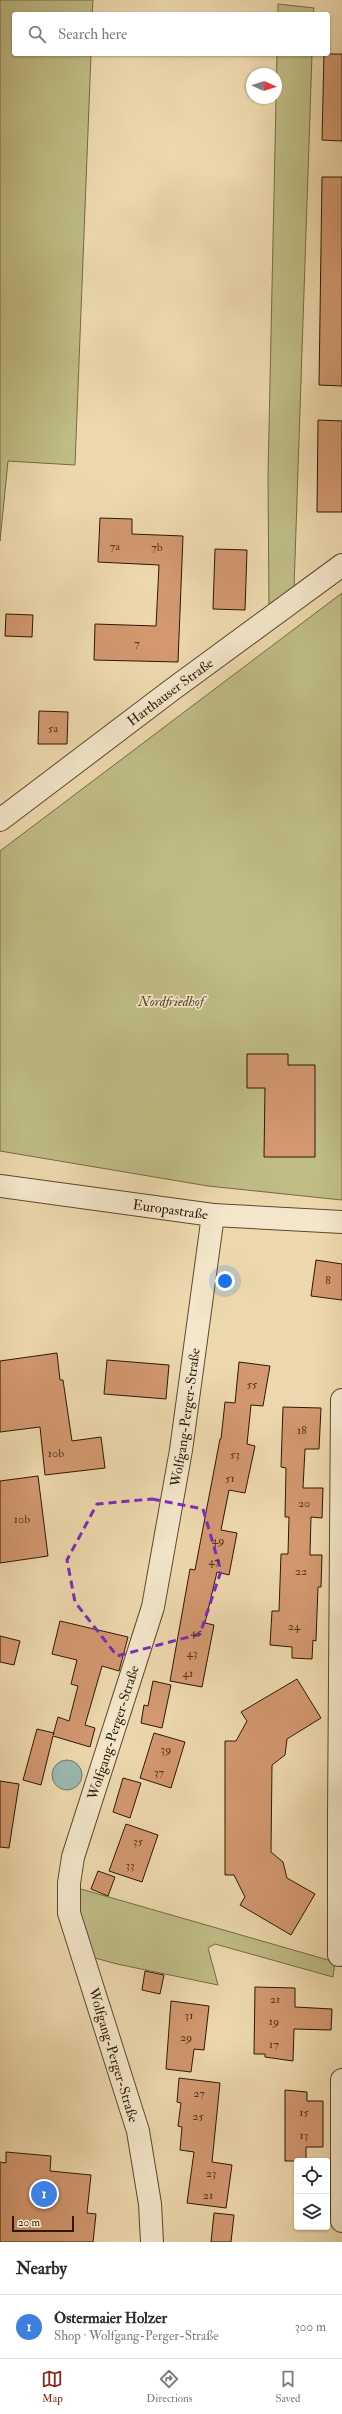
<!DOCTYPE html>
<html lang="en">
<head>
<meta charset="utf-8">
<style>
	:root { --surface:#fff; --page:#f2f2f3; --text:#2b2b33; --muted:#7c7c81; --line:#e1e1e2; --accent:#8f2418 }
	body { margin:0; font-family:"IM FELL Double Pica",serif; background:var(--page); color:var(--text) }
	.controls { position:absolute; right:12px; bottom:12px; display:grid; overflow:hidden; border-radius:4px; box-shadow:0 1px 3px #0004 }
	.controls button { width:36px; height:36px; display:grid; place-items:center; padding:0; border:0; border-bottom:1px solid var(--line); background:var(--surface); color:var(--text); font:20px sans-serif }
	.compass { position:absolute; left:246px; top:68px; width:36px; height:36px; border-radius:50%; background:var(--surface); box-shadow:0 1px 3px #0004; rotate:93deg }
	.scale { position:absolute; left:12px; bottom:10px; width:62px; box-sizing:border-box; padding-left:4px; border:2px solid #2d1804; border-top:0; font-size:11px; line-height:14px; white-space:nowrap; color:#2d1804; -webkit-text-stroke:3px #f3e6ca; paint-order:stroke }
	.you { position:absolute; left:225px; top:1281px; width:14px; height:14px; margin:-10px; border:3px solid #fff; border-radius:50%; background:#1a73e8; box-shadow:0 0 0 6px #1a73e833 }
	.badge { display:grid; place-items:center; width:26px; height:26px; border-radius:50%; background:var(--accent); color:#fff; font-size:13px; font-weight:700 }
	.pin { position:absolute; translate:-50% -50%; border:2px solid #fff; box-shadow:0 1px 4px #0006 }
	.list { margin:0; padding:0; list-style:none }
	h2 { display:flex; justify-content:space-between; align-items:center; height:52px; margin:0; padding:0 16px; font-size:17px }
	h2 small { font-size:13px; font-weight:400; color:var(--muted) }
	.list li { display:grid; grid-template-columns:26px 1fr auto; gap:12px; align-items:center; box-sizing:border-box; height:64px; padding:0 16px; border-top:1px solid var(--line) }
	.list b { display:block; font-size:15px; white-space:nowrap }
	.list p { margin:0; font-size:13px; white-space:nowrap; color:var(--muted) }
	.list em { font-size:13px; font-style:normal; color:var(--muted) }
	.icon { flex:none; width:22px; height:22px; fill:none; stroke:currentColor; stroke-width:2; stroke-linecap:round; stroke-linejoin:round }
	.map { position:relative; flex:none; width:342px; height:2242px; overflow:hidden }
	.search { position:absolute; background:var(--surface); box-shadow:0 1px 3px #0004; left:12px; right:12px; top:12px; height:44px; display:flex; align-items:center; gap:10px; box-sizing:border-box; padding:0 14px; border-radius:4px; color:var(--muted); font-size:15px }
	.sheet { height:116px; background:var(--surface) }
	nav { display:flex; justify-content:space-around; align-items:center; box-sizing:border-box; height:56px; border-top:1px solid var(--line); background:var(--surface); font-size:11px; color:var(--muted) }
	nav a { display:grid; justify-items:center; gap:2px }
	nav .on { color:var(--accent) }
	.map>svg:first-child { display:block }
	.green { fill:#bfbc85; stroke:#766a44 }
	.water { fill:#9ab9b1; stroke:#6e796c }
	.building { fill:#d39870; stroke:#2d1804 }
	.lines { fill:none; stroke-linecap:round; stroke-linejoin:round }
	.street-casing { stroke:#5d482e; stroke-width:24 }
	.street { stroke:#f3e6ca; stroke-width:22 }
	.marked { fill:none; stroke:#7b2cbf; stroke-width:3; stroke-dasharray:8 5; stroke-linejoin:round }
	.labels { text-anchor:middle; stroke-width:3.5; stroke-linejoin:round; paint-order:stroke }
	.number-label { font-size:12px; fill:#56381f }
	.street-label { font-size:14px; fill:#2d1804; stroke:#f3e6ca }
	.park-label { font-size:14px; font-style:italic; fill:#59492b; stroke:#f3e6ca }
</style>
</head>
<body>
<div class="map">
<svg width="342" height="2242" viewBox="0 0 342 2242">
	<rect width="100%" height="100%" fill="#edd8ad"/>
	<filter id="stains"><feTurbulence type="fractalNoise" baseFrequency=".005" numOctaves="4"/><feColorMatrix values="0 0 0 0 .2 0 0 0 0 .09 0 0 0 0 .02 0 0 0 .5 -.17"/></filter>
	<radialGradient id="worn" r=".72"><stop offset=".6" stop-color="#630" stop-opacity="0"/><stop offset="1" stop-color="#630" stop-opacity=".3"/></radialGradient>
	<path class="green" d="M0,0H93L92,14H14V54H91L75,465L8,461L0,541Z
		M278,4L314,8L313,14H278Z
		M277,54H312L294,589L269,609L268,476Z
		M342,593V1200L208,1186L0,1151V851Z
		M74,1887L335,1962L333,1977L215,1944L208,1948L218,1985L117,1964L95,1958L92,1954L78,1911Z"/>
	<path class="water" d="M52 1775a15 15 0 1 1 30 0a15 15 0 1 1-30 0Z"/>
	<path class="building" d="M324,54H342V141L322,140Z
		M322,177H342V386L319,385Z
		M318,420L342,421V512H317Z
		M100,518L132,519V534L183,536L178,662L94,660L95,624L156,626L159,565L98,562Z
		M215,549L247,550L245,610L213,609Z
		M6,614L33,615L32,637L5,636Z
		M39,711L68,712L67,744H38Z
		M247,1054H288V1065H315V1157H264L265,1088H247Z
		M316,1260L342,1264V1300L311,1296Z
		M57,1353L60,1380H63L72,1441L101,1437L105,1468L45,1475L40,1427L0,1432V1361Z
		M107,1360L169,1365L166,1399L104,1394Z
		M239,1362L270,1366L268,1377L263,1406L251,1405L247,1444L255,1446L245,1493L229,1490L221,1530L237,1533L229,1575L217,1572L205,1623L214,1625L202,1687L170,1681L190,1569L195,1570L220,1439H221L225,1402L235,1403Z
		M283,1407L321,1408L319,1449H305L303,1488H323L322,1518L311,1517L310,1555H322L321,1587H318L316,1641L313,1640L312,1659L292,1658V1647L270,1645L272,1611H279L281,1554H288L289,1517H285L286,1468L281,1467Z
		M38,1476L48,1556L0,1563V1481Z
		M60,1621L128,1637L119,1671L102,1666L85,1725L95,1728L90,1747L53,1736L41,1785L23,1780L37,1729L54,1733L53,1735L58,1717L69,1721L78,1686L71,1684L77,1660L52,1654Z
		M0,1636L20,1641L14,1665L0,1662Z
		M297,1679L321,1718L287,1739L285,1755L272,1765L271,1852L283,1862L287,1878L315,1894L291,1935L240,1905L245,1897L234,1875H225V1741H236L247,1721L241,1712Z
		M153,1681L171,1685L162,1728L141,1723L144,1705L148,1706Z
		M154,1733L185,1742L171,1788L140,1778Z
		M123,1778L141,1783L130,1818L113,1812Z
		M0,1781L19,1784L9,1848L0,1847Z
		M126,1824L158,1835L142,1882L109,1871Z
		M98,1871L115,1877L108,1896L91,1889Z
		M145,1971L164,1975L160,1994L142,1990Z
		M255,1987L295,1988V2007L332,2009L331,2030L294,2029L293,2061L265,2057V2054H254Z
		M171,2001L209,2006L204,2050L194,2049L191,2072L166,2069Z
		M179,2078L220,2083L212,2162L232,2165L226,2208L187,2203L194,2152L180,2150L182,2127L178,2126L181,2103L177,2102Z
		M285,2090L307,2092V2101H323V2147H306V2161H285Z
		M6,2152L51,2156L50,2171L91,2175L87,2213L96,2214L93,2242H0V2162L6,2163Z
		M214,2213L234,2215L231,2242H211Z"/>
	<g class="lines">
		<g class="street-casing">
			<g id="street">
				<path id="s1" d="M0,820L173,689L342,565"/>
				<path id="s2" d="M0,1186L213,1215L342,1222"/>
				<path d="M342,1400L339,1818H342"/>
				<path d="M339,1818V1955"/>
				<path d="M342,2080V2221"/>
				<path id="s3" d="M152,2242L150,2204L138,2131L69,1913V1883L73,1857L153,1607L181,1450L213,1215"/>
			</g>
		</g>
		<use href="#street" class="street"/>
	</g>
	<path class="marked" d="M152,1499L203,1509L221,1571L200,1634L117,1656L75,1602L67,1560L97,1504Z"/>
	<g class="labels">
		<g class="number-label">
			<text x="115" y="550">7a</text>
			<text x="157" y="551">7b</text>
			<text x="137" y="647">7</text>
			<text x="53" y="732">5a</text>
			<text x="328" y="1284">8</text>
			<text x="252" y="1388">55</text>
			<text x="302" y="1434">18</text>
			<text x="56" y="1457">10b</text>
			<text x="235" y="1458">53</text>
			<text x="230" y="1482">51</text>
			<text x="304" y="1507">20</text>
			<text x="22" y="1523">10b</text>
			<text x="218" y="1544">49</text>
			<text x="214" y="1565">47</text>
			<text x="301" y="1575">22</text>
			<text x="294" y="1630">24</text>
			<text x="196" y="1636">45</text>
			<text x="192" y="1657">43</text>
			<text x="188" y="1677">41</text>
			<text x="166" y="1753">39</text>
			<text x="159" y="1776">37</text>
			<text x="138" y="1845">35</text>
			<text x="130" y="1869">33</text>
			<text x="275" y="2003">21</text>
			<text x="189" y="2019">31</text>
			<text x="274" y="2025">19</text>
			<text x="186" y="2041">29</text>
			<text x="274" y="2048">17</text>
			<text x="199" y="2097">27</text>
			<text x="304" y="2116">15</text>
			<text x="198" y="2120">25</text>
			<text x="304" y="2139">13</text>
			<text x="211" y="2177">23</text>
			<text x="208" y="2199">21</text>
		</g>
		<g class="street-label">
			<text dy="5" stroke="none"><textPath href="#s1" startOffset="213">Harthauser Straße</textPath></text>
			<text dy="5" stroke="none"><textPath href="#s2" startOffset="172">Europastraße</textPath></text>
			<text dy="5" stroke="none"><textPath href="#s3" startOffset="852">Wolfgang-Perger-Straße</textPath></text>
			<text dy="5" stroke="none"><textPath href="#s3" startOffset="528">Wolfgang-Perger-Straße</textPath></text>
			<text transform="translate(114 2055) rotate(73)" y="5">Wolfgang-Perger-Straße</text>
		</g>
		<g class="park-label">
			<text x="171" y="1006">Nordfriedhof</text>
		</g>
	</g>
	<rect width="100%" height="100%" filter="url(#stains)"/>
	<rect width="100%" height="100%" fill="url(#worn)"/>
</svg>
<div class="controls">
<button><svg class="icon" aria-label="locate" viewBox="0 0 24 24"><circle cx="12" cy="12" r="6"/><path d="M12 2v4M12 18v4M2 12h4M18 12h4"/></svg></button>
<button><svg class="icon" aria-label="layers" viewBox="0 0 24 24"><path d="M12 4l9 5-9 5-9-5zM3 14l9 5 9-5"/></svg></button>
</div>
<svg class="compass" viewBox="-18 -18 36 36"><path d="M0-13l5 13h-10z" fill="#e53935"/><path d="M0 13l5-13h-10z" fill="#7c7c81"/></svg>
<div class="scale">20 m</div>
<div class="you"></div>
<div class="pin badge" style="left:44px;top:2194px;background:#3f7fe0">1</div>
<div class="search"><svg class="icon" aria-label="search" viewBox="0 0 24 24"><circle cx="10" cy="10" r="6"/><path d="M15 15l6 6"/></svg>Search here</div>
</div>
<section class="sheet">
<h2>Nearby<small></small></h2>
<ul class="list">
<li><span class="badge" style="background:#3f7fe0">1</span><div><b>Ostermaier Holzer</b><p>Shop · Wolfgang-Perger-Straße</p></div><em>300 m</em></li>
</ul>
</section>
<nav>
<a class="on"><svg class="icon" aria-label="map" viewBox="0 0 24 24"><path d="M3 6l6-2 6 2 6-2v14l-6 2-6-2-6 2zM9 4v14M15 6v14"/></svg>Map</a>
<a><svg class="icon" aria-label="directions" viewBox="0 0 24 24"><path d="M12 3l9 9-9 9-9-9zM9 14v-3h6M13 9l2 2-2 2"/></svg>Directions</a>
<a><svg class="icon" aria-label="saved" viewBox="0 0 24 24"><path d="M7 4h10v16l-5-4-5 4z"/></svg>Saved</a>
</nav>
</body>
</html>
